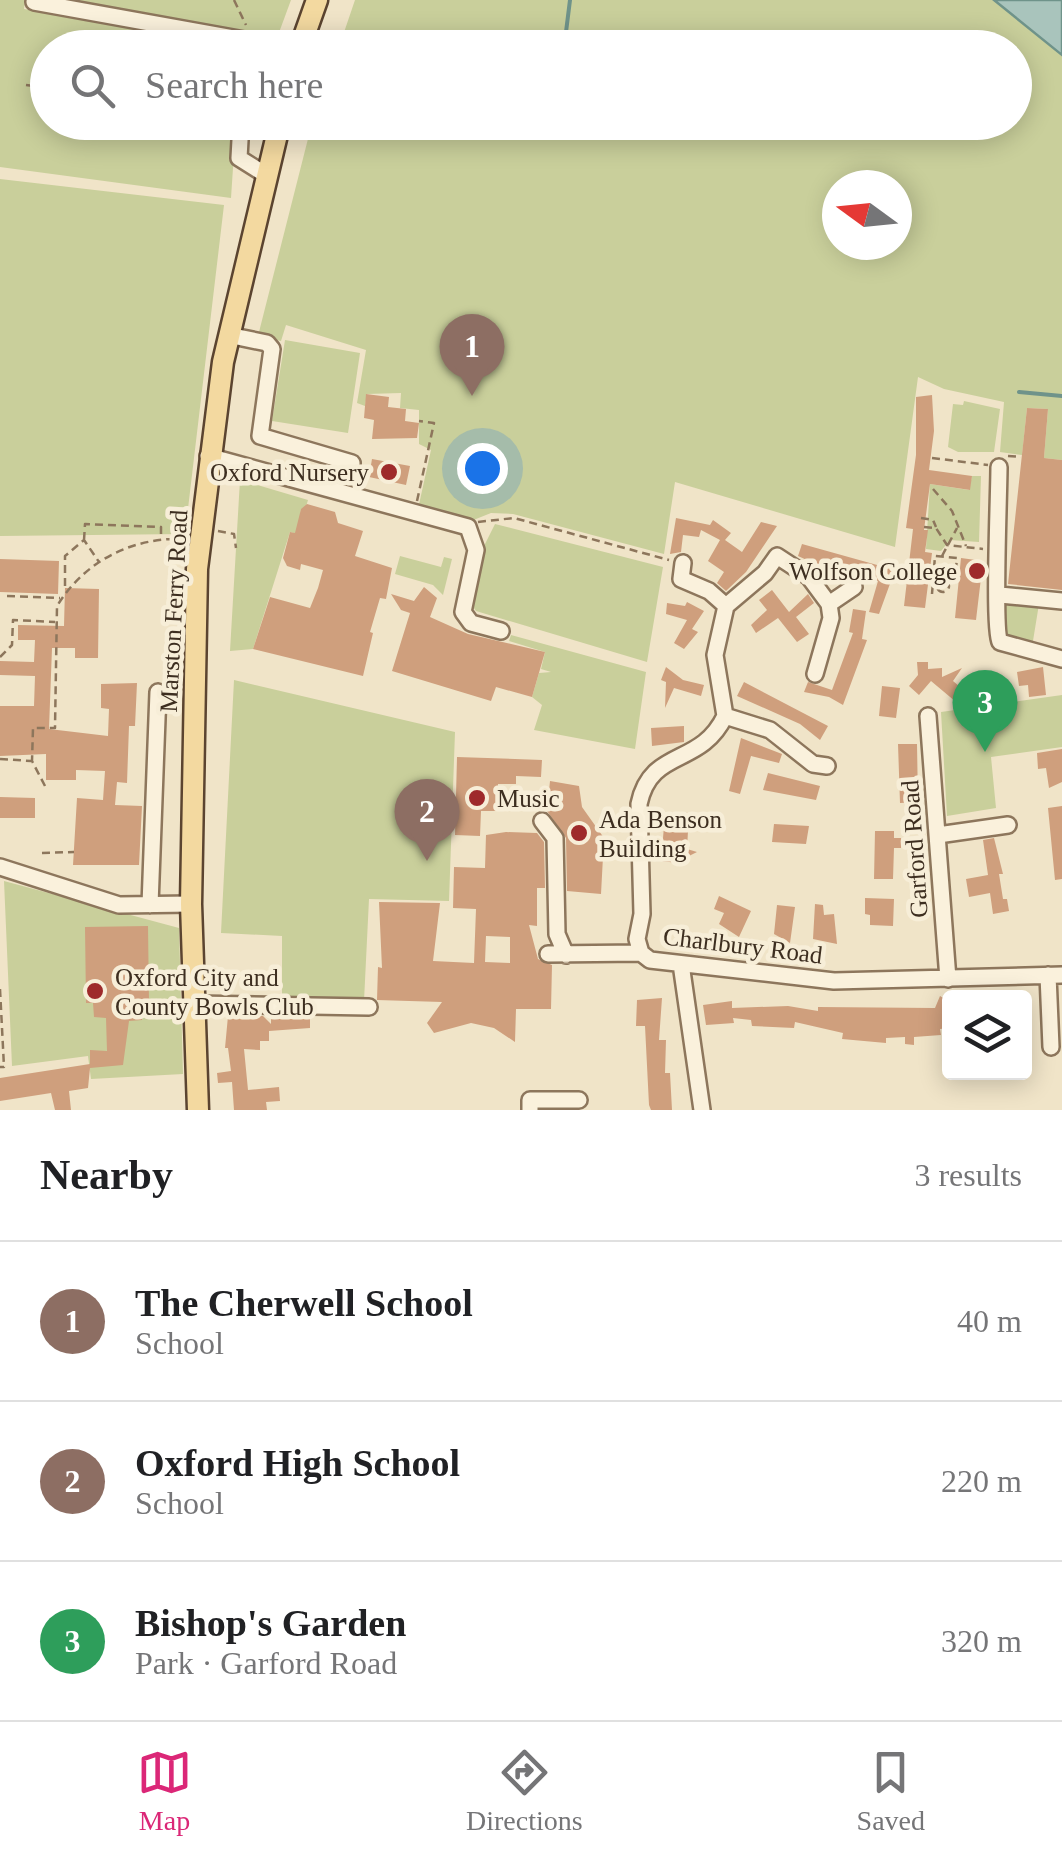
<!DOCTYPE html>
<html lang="en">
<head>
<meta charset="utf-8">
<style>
	:root { --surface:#fff; --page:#f2f2f2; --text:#202124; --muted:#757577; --line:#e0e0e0; --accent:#db2777 }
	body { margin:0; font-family:"Times New Roman",serif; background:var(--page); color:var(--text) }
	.controls { position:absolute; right:30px; bottom:30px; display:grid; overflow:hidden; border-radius:10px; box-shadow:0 5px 25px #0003 }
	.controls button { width:90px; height:90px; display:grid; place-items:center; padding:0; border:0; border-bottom:2px solid var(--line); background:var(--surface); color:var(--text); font:50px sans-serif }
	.compass { position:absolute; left:822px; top:170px; width:90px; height:90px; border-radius:50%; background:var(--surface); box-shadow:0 5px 25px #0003; rotate:285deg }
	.you { position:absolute; left:482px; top:468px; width:35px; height:35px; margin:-25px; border:8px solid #fff; border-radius:50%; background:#1a73e8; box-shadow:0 0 0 15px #1a73e833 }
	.badge { display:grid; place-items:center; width:65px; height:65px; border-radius:50%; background:var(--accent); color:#fff; font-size:32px; font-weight:700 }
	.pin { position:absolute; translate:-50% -82px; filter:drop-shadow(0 2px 5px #0008) }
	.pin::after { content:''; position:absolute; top:52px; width:35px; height:30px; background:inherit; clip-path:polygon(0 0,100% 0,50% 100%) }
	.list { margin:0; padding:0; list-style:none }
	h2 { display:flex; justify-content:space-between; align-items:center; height:130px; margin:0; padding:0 40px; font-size:42px }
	h2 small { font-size:32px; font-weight:400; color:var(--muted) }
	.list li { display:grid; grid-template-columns:65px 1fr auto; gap:30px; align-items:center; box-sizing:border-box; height:160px; padding:0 40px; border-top:2px solid var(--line) }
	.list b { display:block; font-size:38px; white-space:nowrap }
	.list p { margin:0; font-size:32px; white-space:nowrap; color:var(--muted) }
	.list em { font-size:32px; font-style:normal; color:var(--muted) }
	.icon { flex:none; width:55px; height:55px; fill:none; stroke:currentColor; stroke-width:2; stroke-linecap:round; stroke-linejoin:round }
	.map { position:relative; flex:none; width:1062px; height:1110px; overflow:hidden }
	.search { position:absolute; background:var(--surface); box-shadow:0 5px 25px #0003; left:30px; right:30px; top:30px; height:110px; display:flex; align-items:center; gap:25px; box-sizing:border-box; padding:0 35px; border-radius:55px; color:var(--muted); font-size:38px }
	.sheet { height:610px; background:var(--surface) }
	nav { display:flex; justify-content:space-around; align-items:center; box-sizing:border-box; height:140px; border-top:2px solid var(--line); background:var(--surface); font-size:28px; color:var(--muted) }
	nav a { display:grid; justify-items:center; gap:5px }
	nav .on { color:var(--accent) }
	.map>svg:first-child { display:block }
	.green { fill:#c9cf9b; fill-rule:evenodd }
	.water { fill:#a9c4bc; stroke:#6f938a; stroke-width:2.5 }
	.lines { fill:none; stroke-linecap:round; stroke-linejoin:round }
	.stream { stroke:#6f938a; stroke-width:4 }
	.building { fill:#cf9f7d; fill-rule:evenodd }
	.minor-casing { stroke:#8d765c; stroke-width:20 }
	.major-casing { stroke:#5b4430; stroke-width:25 }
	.path { stroke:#8d765c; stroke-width:2.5; stroke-dasharray:8 5; stroke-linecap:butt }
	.minor { stroke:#faf1dc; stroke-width:15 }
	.major { stroke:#f3d9a0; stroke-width:20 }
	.poi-dot { fill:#9e2a2b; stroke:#f7eed8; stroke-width:4 }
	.labels { text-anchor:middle; stroke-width:9; stroke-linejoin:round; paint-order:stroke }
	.poi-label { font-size:25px; fill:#3d2e20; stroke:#f7eed8; text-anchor:start }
	.street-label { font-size:25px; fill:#3d2e20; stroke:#f7eed8 }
</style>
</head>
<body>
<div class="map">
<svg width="1062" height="1110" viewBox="0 0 1062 1110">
	<rect width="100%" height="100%" fill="#f0e4c8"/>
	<path class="green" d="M0,0H25L24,9L248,46L48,48V122L236,123L231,198L0,167Z
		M42,0H291L277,38Z
		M355,0H994L1062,55V460L1044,458L1048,409L1027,408L1022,455L1000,452L1004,402L944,389L918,377L895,547L675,482L664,554L513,514L491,513L466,523L418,509L431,450L419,444V410L400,408L401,393L367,394L365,406L357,403L366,350L286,325L281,341L258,336L312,123L1014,122V48L339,47ZM837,185H897V245H837Z
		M0,179L224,205L185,534L0,536Z
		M285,340L360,353L348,433L272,421Z
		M964,401L1000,409L994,452H958L948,447L953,404L963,405Z
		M972,476H981L979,542L950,540L941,551L926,549L930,484L969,490Z
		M240,480L308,500L305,510L301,509L298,534L290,532L253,649L230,651Z
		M495,524L663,567L647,662L476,611L471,604L479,556Z
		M400,556L441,567L444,557L452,559L443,595L433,585L395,574Z
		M1009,601L1039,604L1032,647L1001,634L1005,604Z
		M511,635L646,672L635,749L534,730L542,705L532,697L539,673L551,672L541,669L545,652L509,641Z
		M234,680L455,732L449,901L369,899L364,1001L282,1000V936L221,933Z
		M1062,695V747L991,757L996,808L947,816L941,712Z
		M4,881L179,928L183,1074L91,1079L88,1056L12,1066Z"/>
	<path class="water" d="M994,0H1062V55Z"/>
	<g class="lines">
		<path class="stream" d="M564,48L570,0
			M1019,392L1062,396"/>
	</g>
	<path class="building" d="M366,394L389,397L388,407L406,409L405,421L419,423L417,438L372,439L374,420L364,418Z
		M932,395L934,431L929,470L972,476L970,490L930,484L924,530H928L925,552L932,553L925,608L904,606L913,529L906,528L916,455V397Z
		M1027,408L1048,409L1044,458L1062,460V590L1008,584Z
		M372,459L410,466L406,485L369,477Z
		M307,504L335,512L338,523L363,531L355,556L392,568L386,599L380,598L370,632L373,633L363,676L253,649L270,597L310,608L318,588L323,570L301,564L300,570L287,566L283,558L290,532L295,533L301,509Z
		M676,518L710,525L713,520L731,533L725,540L742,552L761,522L777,526L746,572L726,591L717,583L724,572L708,561L720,540L701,530L699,537L683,535L681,552L670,554Z
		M802,544L895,570L879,614L869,612L878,581L831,571L798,556Z
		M961,558L983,561L976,620L955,618Z
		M0,559L59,561L58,594L0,592Z
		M424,587L437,598L430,617L468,634L545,652L532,697L496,687L491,701L392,671L410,613L401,610L391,594L414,601Z
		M65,588L99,589L98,658H75V648H52L49,729L108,736L109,709L101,708V684L137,683L135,726H129L127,783L117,782L115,805L142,806L139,865H73L77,798L103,800L105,771L76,770V780H46V754L0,756V706H34L35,676L0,675V661L34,662L35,640H18V625L64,626Z
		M772,590L789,612L808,594L814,603L796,617L809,634L797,642L778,618L756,633L751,625L767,610L759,600Z
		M687,602L704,611L692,629L698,632L684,649L674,643L687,620L666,614L667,603L685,606Z
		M853,609L866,611L862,639L867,640L843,705L829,697L804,692L808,682L832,690L853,633L849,632Z
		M917,662H928V669L942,668V677L962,668L953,681L971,696L962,707L931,681L919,695L909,686L918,675Z
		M666,667L683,680L704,685L701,696L674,688L665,708L666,682L661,680Z
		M1043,667L1046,695L1029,697L1028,685L1019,686L1017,672Z
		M744,682L828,726L820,740L800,724L737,696Z
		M882,686L900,688L896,718L879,716Z
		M684,726V742L652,746L651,728Z
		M741,738L782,754L779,763L751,756L740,794L729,791Z
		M898,744H917L918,802L900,803Z
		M1062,749V782L1049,788L1046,768L1038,769L1037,753Z
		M457,757L542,760L541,777L516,776V784H498L497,811H481L480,836L455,835Z
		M768,773L820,786L816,800L763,790Z
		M550,781L579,786L582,807L604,838L601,894L567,891L566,838L547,811Z
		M0,797L35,798V818H0Z
		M1062,806V879L1055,880L1048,808Z
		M671,812L689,813L687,849L697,852L687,857L686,864L661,861L665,815Z
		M774,824L809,826L806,844L772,842Z
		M875,831H894V838H901V848H894L893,879H874Z
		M506,832L537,833L544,842L545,888H537V926L529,925L538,959L552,965L551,1009H516L515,1042L494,1028L471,1023L434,1033L427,1023L442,1002L377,1000L378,967L382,968L379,902L440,903L433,961L474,963L476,909L453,908L454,867L485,868L486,835ZM486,936L510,937V963L485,962Z
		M994,838L1003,874H999L1003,899H1007L1009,911L993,914L990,893L969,897L966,879L988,875L983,840Z
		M719,896L751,911L739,937L719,924L724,913L714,909Z
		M865,898L894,899L893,926L870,925V915L865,914Z
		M815,904L823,905L824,915L834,914L837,944L813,939Z
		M777,905L795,907L790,943L774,934Z
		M148,926L149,1002H144L142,1020L129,1021L123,1065L90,1068L88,1088L69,1091L71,1110H55L51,1093L0,1101V1078L90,1064V1050L107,1051L106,1018L94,1017L93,1003H86L85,927Z
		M940,996L950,1002V1028L940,1029L941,1035L914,1037V1045L905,1044V1037L886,1038V1043L842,1039L843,1033L795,1022L794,1028L752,1026L751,1020L733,1018L734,1023L706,1025L703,1005L732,1001V1008L788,1006L818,1011V1007L935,1008Z
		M662,998L659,1040H666L665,1073H670L672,1110H651L649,1105L645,1026H636L637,1000Z
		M228,1016H263L271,1024V1017H310V1028L269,1031V1041H260V1050L244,1049L248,1090L279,1087L280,1101L266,1102L267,1110H234L232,1082L218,1083L217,1073L231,1071L228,1048H225Z"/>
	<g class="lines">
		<g class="minor-casing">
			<path id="minor" d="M34,2L250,41L254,48
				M241,122L239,158L266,175
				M228,335L267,343L272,349L260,436L352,463
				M208,456L468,527L476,550L463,612L471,623L501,631
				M999,467C999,494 993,629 1000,642L1062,659
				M683,563L681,579L709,591L726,606L715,655L725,716C700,768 651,747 639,804L642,914L637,939L641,953L650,960L834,981L1062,975
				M1000,595L1062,601
				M829,604L854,587
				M726,606L765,573L777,556L809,577L829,604
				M815,674L831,618L829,604
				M725,716L770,730L813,764L827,766
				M928,716L948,979
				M542,821L555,838L557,934L566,955
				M938,835L1008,825
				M0,867L119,905L191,904
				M150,905L158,692
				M548,954L641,953
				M681,964L702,1110
				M1048,975L1051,1047
				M193,1004L369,1007
				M530,1110V1100H579"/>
		</g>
		<g class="major-casing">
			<path id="major" d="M300,48L317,0
				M198,1110L191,904L197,569L223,362L280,122"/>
		</g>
		<path class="path" d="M234,0L246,25
			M26,85L48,88
			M1008,456L1021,457
			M932,458L988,465
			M933,489L952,511L966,546
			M417,501L434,423L419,421
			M921,518L933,520L936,527
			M478,522L514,518L669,560
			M924,527L936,528L947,545L983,549
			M218,531L234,534L236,548
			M84,540L85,524L161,527V538
			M942,556L957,528
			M171,559L180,539
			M937 586a6 6 0 1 1 12 0a6 6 0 1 1-12 0Z
			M65,586V556L84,540L99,562
			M932,594L935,556L957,558L954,588
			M7,596L60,598
			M0,657L12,645L13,620L55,622
			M0,759L31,761
			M45,786L32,761L33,728H55L57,606C84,562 131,537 184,539
			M42,853L74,852
			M0,989L4,1067H0"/>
		<use href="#minor" class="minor"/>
		<use href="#major" class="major"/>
	</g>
	<g class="poi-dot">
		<circle cx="389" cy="472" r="10"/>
		<circle cx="977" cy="571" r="10"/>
		<circle cx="477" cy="798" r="10"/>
		<circle cx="579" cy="833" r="10"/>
		<circle cx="95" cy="991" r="10"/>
	</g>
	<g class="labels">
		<g class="poi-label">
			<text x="369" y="481" text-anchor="end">Oxford Nursery</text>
			<text x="957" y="580" text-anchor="end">Wolfson College</text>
			<text x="497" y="807">Music</text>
			<text x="599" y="828">Ada Benson<tspan x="599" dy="29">Building</tspan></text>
			<text x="115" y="986">Oxford City and<tspan x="115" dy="29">County Bowls Club</tspan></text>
		</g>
		<g class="street-label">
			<text transform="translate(173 611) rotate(-87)" y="9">Marston Ferry Road</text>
			<text transform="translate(914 849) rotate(-94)" y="9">Garford Road</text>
			<text transform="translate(743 945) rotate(7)" y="9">Charlbury Road</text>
		</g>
	</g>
</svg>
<div class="controls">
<button><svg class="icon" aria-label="layers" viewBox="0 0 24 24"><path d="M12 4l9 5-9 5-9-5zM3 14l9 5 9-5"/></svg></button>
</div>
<svg class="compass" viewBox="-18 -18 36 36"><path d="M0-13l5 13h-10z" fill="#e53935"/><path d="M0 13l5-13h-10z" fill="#757577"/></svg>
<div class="you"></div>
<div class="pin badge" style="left:472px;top:396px;background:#8d6e63">1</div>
<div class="pin badge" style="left:427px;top:861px;background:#8d6e63">2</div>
<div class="pin badge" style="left:985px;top:752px;background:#2e9e5b">3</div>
<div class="search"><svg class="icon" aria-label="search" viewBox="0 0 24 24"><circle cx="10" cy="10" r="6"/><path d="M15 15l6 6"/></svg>Search here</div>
</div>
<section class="sheet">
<h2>Nearby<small>3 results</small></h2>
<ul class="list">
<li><span class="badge" style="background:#8d6e63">1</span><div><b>The Cherwell School</b><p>School</p></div><em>40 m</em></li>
<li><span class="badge" style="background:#8d6e63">2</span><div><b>Oxford High School</b><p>School</p></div><em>220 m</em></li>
<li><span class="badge" style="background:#2e9e5b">3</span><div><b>Bishop's Garden</b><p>Park · Garford Road</p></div><em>320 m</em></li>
</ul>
</section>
<nav>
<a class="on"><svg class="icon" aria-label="map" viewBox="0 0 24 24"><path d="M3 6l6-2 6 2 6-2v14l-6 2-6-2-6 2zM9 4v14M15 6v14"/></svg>Map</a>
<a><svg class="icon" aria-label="directions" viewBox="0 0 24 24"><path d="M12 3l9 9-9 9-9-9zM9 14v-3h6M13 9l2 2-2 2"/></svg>Directions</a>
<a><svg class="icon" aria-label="saved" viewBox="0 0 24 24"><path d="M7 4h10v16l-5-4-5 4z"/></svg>Saved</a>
</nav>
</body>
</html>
